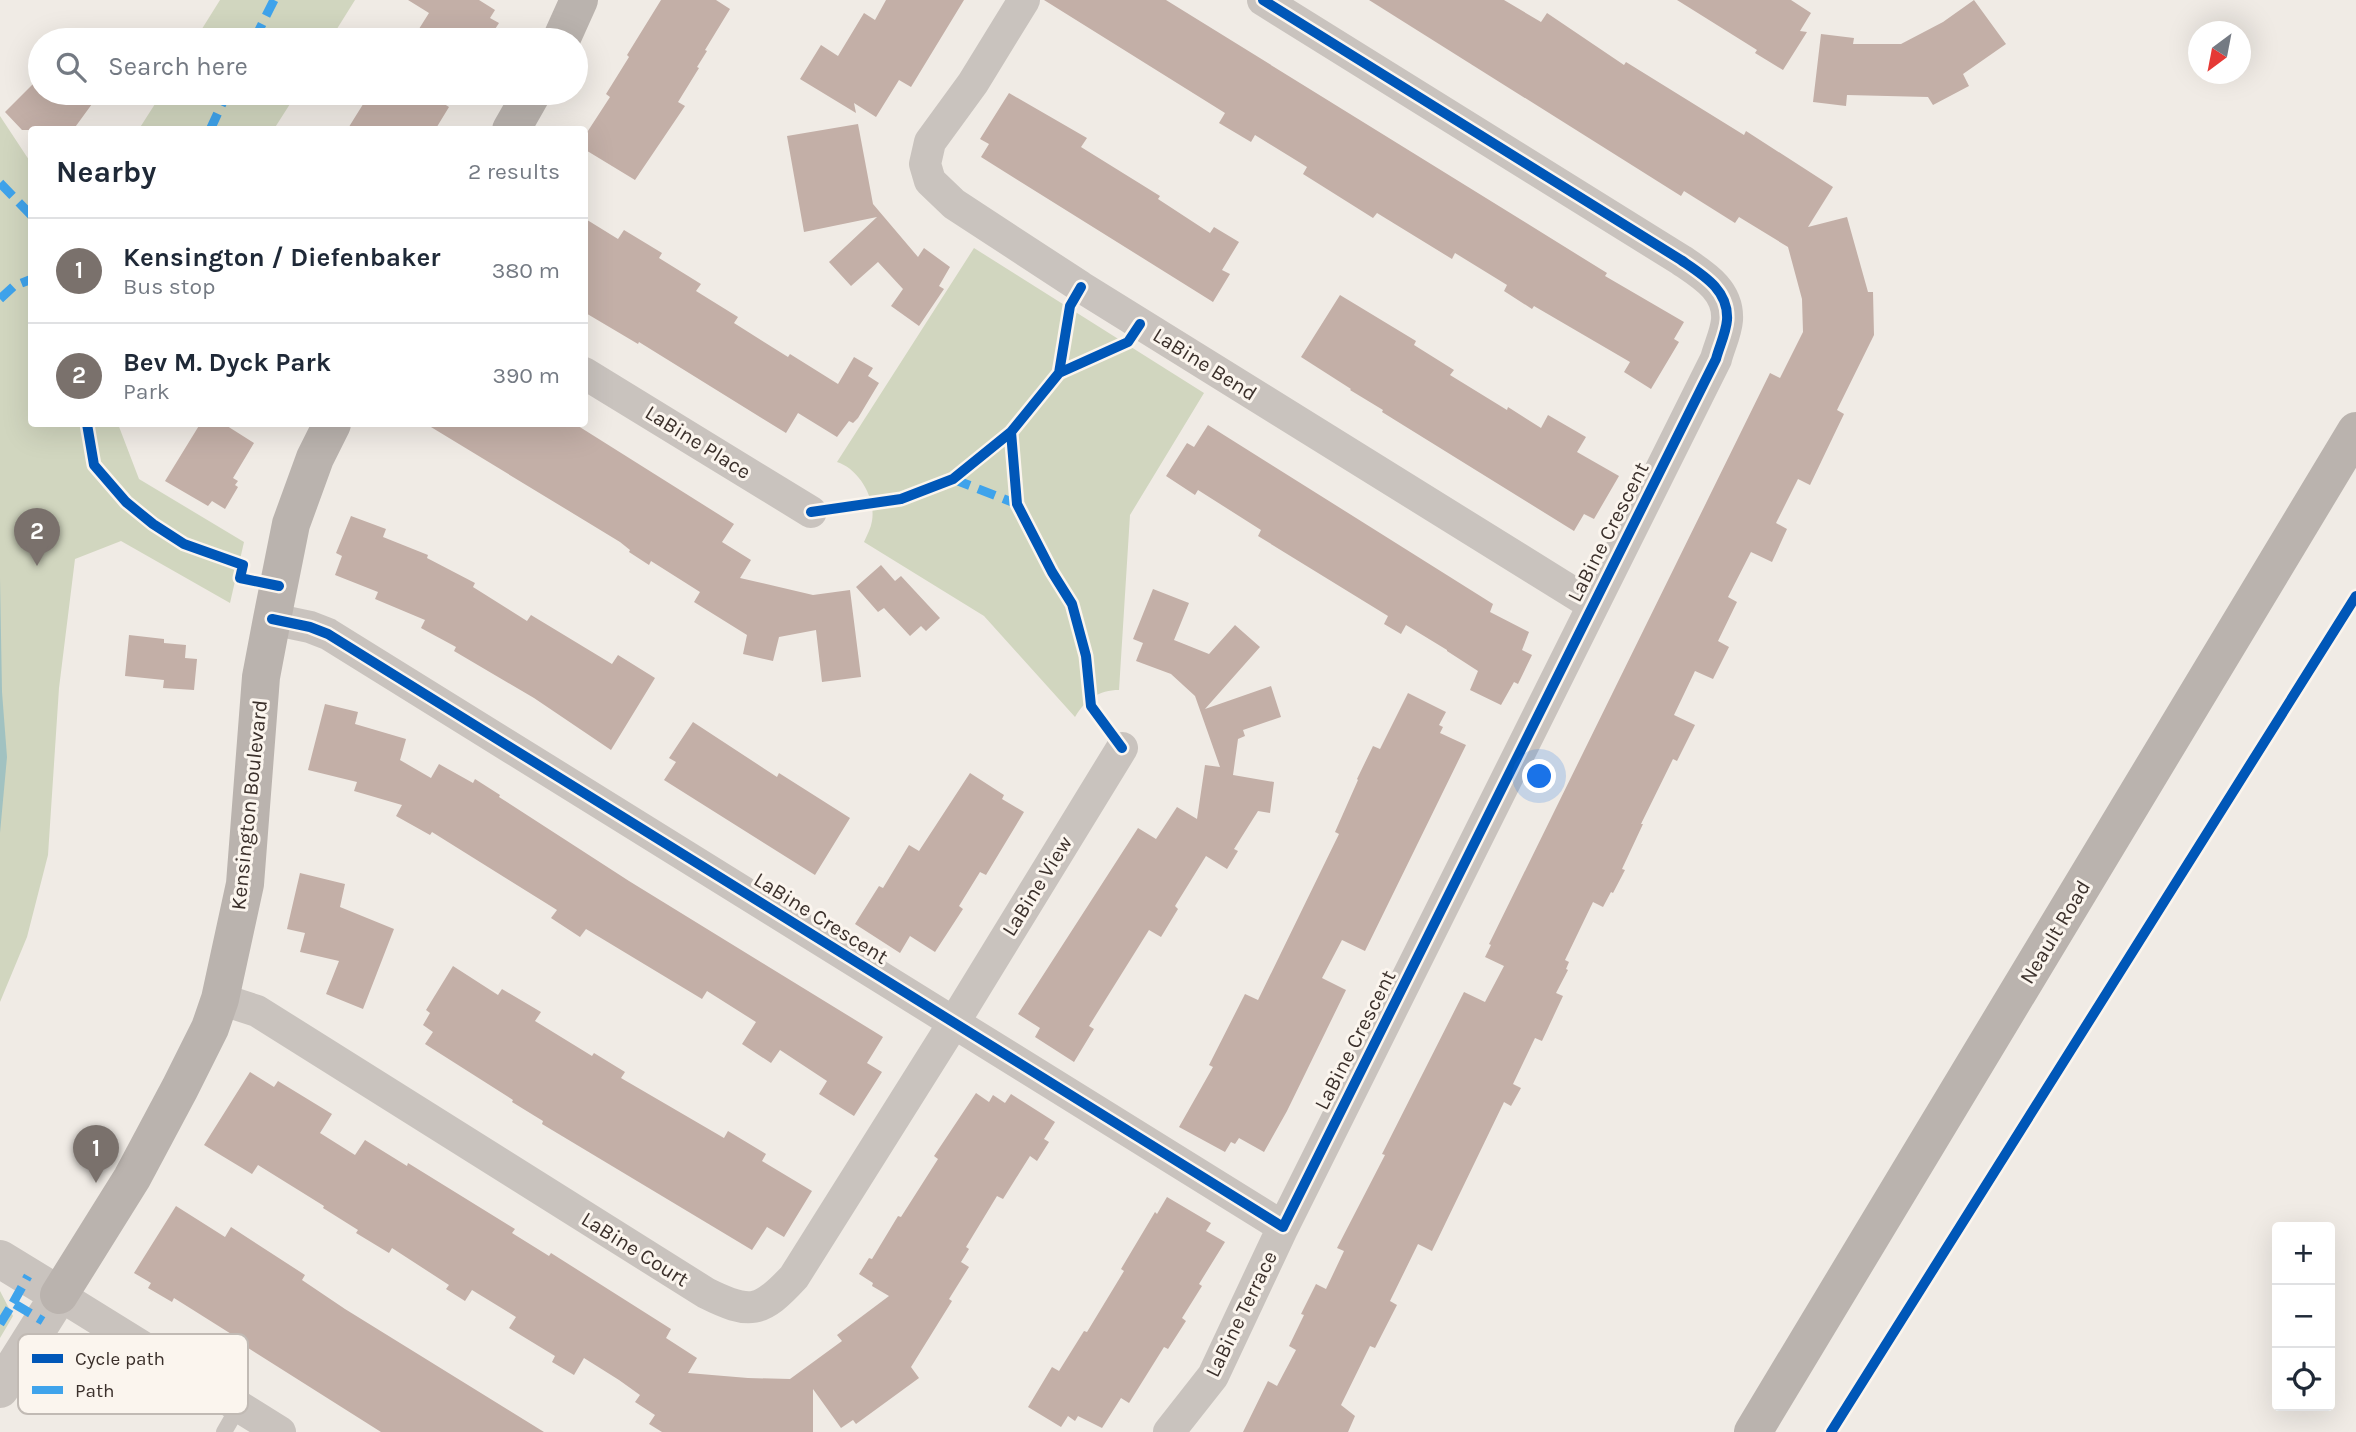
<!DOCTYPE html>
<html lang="en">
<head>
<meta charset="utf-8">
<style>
	:root { --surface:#fff; --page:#f6f6f7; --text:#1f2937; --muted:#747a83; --line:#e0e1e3; --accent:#7a716c }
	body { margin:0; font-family:Karla,sans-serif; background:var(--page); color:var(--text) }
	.controls { position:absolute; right:21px; bottom:21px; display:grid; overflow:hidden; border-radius:7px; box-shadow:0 7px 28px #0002 }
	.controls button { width:63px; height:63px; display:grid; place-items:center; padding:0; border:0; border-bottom:2px solid var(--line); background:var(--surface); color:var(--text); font:35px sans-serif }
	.compass { position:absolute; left:2188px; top:21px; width:63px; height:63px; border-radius:50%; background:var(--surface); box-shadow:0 7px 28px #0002; rotate:212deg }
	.you { position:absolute; left:1540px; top:777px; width:24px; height:24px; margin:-18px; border:5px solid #fff; border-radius:50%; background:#1a73e8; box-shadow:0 0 0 10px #1a73e833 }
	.badge { display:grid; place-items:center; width:46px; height:46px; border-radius:50%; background:var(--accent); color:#fff; font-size:23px; font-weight:700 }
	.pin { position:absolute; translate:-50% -58px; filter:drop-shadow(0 2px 4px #0008) }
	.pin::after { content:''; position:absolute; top:37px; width:24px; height:21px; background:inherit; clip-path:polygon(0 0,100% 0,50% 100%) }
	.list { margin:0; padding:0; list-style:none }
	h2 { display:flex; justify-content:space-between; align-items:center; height:91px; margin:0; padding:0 28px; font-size:30px }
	h2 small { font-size:23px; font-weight:400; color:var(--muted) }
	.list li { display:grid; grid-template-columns:46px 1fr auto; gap:21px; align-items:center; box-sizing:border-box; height:105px; padding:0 28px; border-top:2px solid var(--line) }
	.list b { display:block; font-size:26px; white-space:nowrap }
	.list p { margin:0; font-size:23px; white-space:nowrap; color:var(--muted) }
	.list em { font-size:23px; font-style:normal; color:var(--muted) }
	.icon { flex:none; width:38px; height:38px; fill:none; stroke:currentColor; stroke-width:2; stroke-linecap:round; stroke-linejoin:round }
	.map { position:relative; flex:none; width:2356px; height:1432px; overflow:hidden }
	.search { position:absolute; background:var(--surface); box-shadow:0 7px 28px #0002; left:28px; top:28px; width:560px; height:77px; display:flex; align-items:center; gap:18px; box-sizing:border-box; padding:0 24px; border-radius:38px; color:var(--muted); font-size:26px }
	.panel { position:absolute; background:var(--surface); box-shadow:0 7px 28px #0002; left:28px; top:126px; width:560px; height:301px; border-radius:7px }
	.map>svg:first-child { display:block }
	.green { fill:#d1d6bf }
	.water { fill:#a1c2c1 }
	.building { fill:#c3afa7 }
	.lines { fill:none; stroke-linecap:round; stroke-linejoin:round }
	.service { stroke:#c9c3be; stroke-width:16 }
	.minor { stroke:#c9c3be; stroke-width:32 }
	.tertiary { stroke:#c9c3be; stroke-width:38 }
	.secondary { stroke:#bab3ae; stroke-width:38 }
	.quiet { stroke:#3fa3eb; stroke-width:9; stroke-dasharray:18 9; stroke-linecap:butt }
	.cycleway-casing { stroke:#fbf5ee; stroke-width:15 }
	.cycleway { stroke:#0057b8; stroke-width:10 }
	.labels { text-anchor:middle; stroke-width:6; stroke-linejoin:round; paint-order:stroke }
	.street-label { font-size:21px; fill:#3b302b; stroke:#fbf5ee }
	.key { fill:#fbf5ee; stroke:#c1bab4; stroke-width:2 }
	.key-label { font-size:19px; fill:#3b302b }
</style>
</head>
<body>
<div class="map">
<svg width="2356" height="1432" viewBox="0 0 2356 1432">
	<rect width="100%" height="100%" fill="#f0ebe5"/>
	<path class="green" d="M220,0H355L330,40H195Z
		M162,93H297L274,129H139Z
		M0,116L31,163L32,424H118L139,479L244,542L230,603L121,541L75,559L59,688L48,855L27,937L0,1002Z
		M974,248L1204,393L1130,515L1119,690C1099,690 1085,700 1075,717L984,616L864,542C867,535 871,528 872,521C876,498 859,469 837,462Z
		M0,1291L13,1316L0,1338Z"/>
	<path class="water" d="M0,578L2,692L7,757L0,833Z"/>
	<path class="building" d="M408,0H479L495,10L490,18L499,23L488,40H412L429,13Z
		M661,0H716L730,9L705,50L707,51L697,67L699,68L678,102L685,106L635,180L584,149V137L610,97L606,94L629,57L627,55Z
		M886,0H964L911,87L899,80L876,117L854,103L856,113L800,79L821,45L838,56L864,13L875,20Z
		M1044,0H1166L1607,273L1605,276L1684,322L1674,339L1679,342L1651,389L1624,372L1630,362L1534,306L1532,309L1504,291L1507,285L1455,253L1452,259L1377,213L1373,218L1303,174L1307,167L1255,135L1251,142L1219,123L1225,113Z
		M1369,0H1504L1541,22L1547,13L1624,65L1626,62L1744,135L1746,131L1833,187L1808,227L1847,217L1868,292H1873L1874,335L1837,410L1844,414L1810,485L1798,479L1776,523L1787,529L1772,562L1751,552L1728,597L1737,602L1718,641L1729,647L1713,679L1695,671L1674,715L1695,725L1677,761L1673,759L1641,824H1643L1622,869L1625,870L1613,893L1611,892L1603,907L1593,902L1565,960L1569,962L1566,969L1568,970L1556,993L1563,996L1542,1041L1535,1038L1513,1084L1521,1088L1511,1106L1504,1102L1432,1251L1418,1244L1390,1301L1397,1305L1375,1348L1370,1346L1341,1405L1355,1416L1348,1432H1243L1268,1381L1277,1386L1296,1350L1289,1346L1304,1315L1301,1314L1316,1284L1326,1289L1344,1251L1337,1248L1385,1155L1382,1154L1464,992L1485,1002L1504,966L1485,957L1491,945L1489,944L1770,373L1780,378L1803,332L1802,299L1788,247L1739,217L1735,223L1684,191L1681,196Z
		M1677,0H1791L1811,13L1800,31L1807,32L1783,70L1755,53L1757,50Z
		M1974,0L2006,44L1963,74L1969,86L1933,105L1928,97L1847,95L1846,106L1813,102L1821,34L1854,38L1853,44H1901L1943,22Z
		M40,77V93H100L73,130H22L5,112Z
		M370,93H427L449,107L435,130H347Z
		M1009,93L1087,138L1081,147L1160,196L1158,199L1210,233L1214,227L1239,242L1222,270L1230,274L1213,302L981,157L989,144L980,139Z
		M858,124L873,204L918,257L924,248L950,267L939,286L944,289L919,326L891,306L903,289L878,262L851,286L829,262L877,217L804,232L787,136Z
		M584,218L618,239L624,230L662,253L659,258L701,284L696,291L738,317L734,323L788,357L790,354L838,384L854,357L873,368L868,376L879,383L858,418L853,423L849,421L837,437L798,413L786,433L639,342L638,344L584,312Z
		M1340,295L1416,341L1414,345L1454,370L1450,375L1507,410L1508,407L1541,428L1548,415L1586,437L1577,452L1619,476L1594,519L1584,514L1574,531L1382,412L1383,410L1350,390L1351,389L1301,357Z
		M200,424H224L254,443L233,478L238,481L235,485L238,487L225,509L212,501L208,506L165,481Z
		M426,424H575L734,524L722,542L751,560L740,578L813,595L850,590L861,677L822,682L816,630L779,637L773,661L743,654L747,635L694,602L700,592L651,561L649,565L629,552L630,550L620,542Z
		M1208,425L1493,604L1490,612L1529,632L1522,650L1532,655L1518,684L1514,682L1501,705L1470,690L1478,671L1447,651V650L1406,625L1401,634L1384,624L1388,616L1258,536L1261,530L1198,490L1195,495L1166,476L1187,443L1194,447Z
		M351,516L386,529L383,537L428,555L427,558L475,583L473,587L527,621L531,615L612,664L618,655L655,678L611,750L534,698L454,651L456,647L421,628L425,620L375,599L378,592L335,575L342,556L336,553Z
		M881,565L895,581L901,576L940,618L926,631L921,626L910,636L884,608L878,612L856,587Z
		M1153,589L1189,603L1174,640L1209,654L1235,625L1260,647L1205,709L1271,686L1281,717L1243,730L1245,736L1238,739L1233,775L1274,782L1270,813L1258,811L1234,849L1238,851L1227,869L1206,856L1175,906L1178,909L1161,937L1149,930L1089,1026L1094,1029L1074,1062L1035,1037L1040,1028L1018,1014L1138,828L1156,839L1177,807L1197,819L1205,765L1220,767L1195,696L1171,674L1136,661L1143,643L1133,639Z
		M129,635L164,639V643L186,645L185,658L197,659L194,690L163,688L164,680L125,676Z
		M1408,693L1446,712L1439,725L1443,727L1440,733L1466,745L1365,951L1342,940L1322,978L1346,990L1287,1111L1264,1152L1239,1138L1235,1144L1231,1142L1225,1152L1179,1127L1213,1067L1209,1065L1245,994L1258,1000L1339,834L1335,832L1358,780L1357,779L1373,746L1380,749Z
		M325,704L358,712L355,724L406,739L400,760L431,778L439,764L473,783L475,779L500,795L499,797L629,881L883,1037L867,1063L882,1072L854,1116L819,1094L827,1081L780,1050L771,1063L742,1044L756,1022L707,991L702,999L586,929L580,937L551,918L557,910L432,832L430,835L396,816L402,805L354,791L357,782L308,770Z
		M693,722L777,777L779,773L850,818L815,875L664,780L676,762L669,758Z
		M970,773L1004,795L1002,799L1024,812L986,875L980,872L959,906L963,909L935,952L910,936L900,953L855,924L879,886L883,888L909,845L919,851Z
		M300,873L345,884L340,907L394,929L363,1009L326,994L339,961L300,952L305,933L287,929Z
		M453,966L498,995L502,989L541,1012L535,1021L592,1056L594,1053L625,1072L621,1078L724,1138L728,1131L766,1154L762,1161L812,1191L784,1237L767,1227L752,1250L542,1124L543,1121L512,1102L513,1100L425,1044L433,1032L423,1025L430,1013L426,1010Z
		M250,1072L274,1087L278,1081L332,1114L320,1133L355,1155L365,1140L407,1166L408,1163L515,1229L512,1233L549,1256L551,1253L671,1329L666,1338L697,1358L688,1373L748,1378L790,1379L842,1341L837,1335L889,1296L872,1286L873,1283L859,1274L869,1258L872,1259L898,1216L901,1217L938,1159L934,1156L976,1093L989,1102L993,1095L1005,1103L1011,1094L1055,1122L1044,1139L1049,1142L1037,1161L1030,1156L1003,1199L997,1196L966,1247L969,1249L961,1262L969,1267L949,1299L952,1301L911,1367L919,1378L856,1424L853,1420L841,1428L813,1389V1432H662L649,1424L655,1415L635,1402L640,1395L619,1380L584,1358L574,1375L552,1362L555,1356L509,1328L516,1317L472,1290L465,1301L446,1289L449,1285L392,1248L389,1253L356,1233L358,1230L323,1208L324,1206L258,1165L252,1174L204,1145Z
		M1167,1197L1211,1223L1206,1231L1225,1242L1199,1284L1202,1286L1182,1318L1186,1321L1168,1349L1164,1347L1129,1403L1121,1398L1102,1428L1078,1416L1075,1421L1068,1416L1061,1427L1028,1407L1052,1367L1059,1371L1084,1331L1087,1332L1124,1271L1121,1269L1155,1212L1157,1214Z
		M176,1206L225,1237L231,1227L305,1275L302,1280L345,1309L544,1432H381L234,1339L236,1337L174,1298L172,1302L148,1288L151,1283L134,1273Z"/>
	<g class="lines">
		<path class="service" d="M224,1432L239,1406"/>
		<path class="minor" d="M1024,0L973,83L930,142L925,164L930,181L954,204L1081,287L1593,605
			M584,373L811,512
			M272,619L310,627L328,634L1283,1227L1716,359C1719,347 1726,333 1727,320C1729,290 1703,275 1681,260L1263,0
			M220,999L257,1011L706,1293C750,1315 761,1313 794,1277L953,1024L1122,748
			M59,1295L280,1432
			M1169,1432L1213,1376L1283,1227"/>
		<path class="tertiary" d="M0,1259L59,1295L0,1389"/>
		<path class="secondary" d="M561,40L579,0
			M511,130L532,93
			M59,1295L132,1178L180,1088L210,1028L220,999L245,884L261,677L272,619L291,524L315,458L332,424
			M1753,1432L2356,431"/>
		<path class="quiet" d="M254,40L274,0
			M210,130L227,93
			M0,183L32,216
			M0,299L14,286L32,279
			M953,479L1017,504
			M13,1303L28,1276
			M0,1324L13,1303L43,1321"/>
		<g class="cycleway-casing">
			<path id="cycleway" d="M1059,373L1128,342L1140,324
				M87,424L94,465L126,502L153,524L184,544L243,565L240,578L279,586
				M1011,432L1017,504L1052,572L1072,604L1086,656L1091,706L1122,748
				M811,512L901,499L953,479L1011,432L1059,373L1070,306L1081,287
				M272,619L310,627L328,634L1283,1227L1716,359C1719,347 1726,333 1727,320C1729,290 1703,275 1681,260L1263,0
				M1831,1432L2356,596"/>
		</g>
		<use href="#cycleway" class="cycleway"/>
	</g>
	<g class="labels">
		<g class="street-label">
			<text transform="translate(1205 364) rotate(32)" y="7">LaBine Bend</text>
			<text transform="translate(698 442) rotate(32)" y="7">LaBine Place</text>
			<text transform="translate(1608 532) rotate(-63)" y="7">LaBine Crescent</text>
			<text transform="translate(249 805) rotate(-84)" y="7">Kensington Boulevard</text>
			<text transform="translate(1037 886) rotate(-58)" y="7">LaBine View</text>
			<text transform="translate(821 918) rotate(32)" y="7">LaBine Crescent</text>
			<text transform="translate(2055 932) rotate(-59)" y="7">Neault Road</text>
			<text transform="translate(1355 1040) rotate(-63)" y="7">LaBine Crescent</text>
			<text transform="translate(635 1249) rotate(32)" y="7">LaBine Court</text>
			<text transform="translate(1241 1314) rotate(-64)" y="7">LaBine Terrace</text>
		</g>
	</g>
	<rect x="18" y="1334" width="230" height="80" rx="10" class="key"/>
	<rect x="32" y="1354" width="31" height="9" fill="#0057b8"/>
	<rect x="32" y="1386" width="31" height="8" fill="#3fa3eb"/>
	<g class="key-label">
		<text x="75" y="1365">Cycle path</text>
		<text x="75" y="1397">Path</text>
	</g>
</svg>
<div class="controls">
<button>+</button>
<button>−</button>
<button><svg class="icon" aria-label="locate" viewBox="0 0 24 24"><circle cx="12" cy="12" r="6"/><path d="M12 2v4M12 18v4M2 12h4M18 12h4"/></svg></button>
</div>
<svg class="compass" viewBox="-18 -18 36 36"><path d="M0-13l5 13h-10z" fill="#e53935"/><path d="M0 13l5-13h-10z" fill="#747a83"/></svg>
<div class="you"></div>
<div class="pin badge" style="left:96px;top:1183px">1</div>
<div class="pin badge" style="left:37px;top:566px">2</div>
<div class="search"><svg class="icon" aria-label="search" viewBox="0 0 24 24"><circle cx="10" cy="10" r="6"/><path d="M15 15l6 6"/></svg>Search here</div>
<section class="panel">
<h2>Nearby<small>2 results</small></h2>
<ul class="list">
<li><span class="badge">1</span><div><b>Kensington / Diefenbaker</b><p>Bus stop</p></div><em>380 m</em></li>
<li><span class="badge">2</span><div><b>Bev M. Dyck Park</b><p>Park</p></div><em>390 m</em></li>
</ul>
</section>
</div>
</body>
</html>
